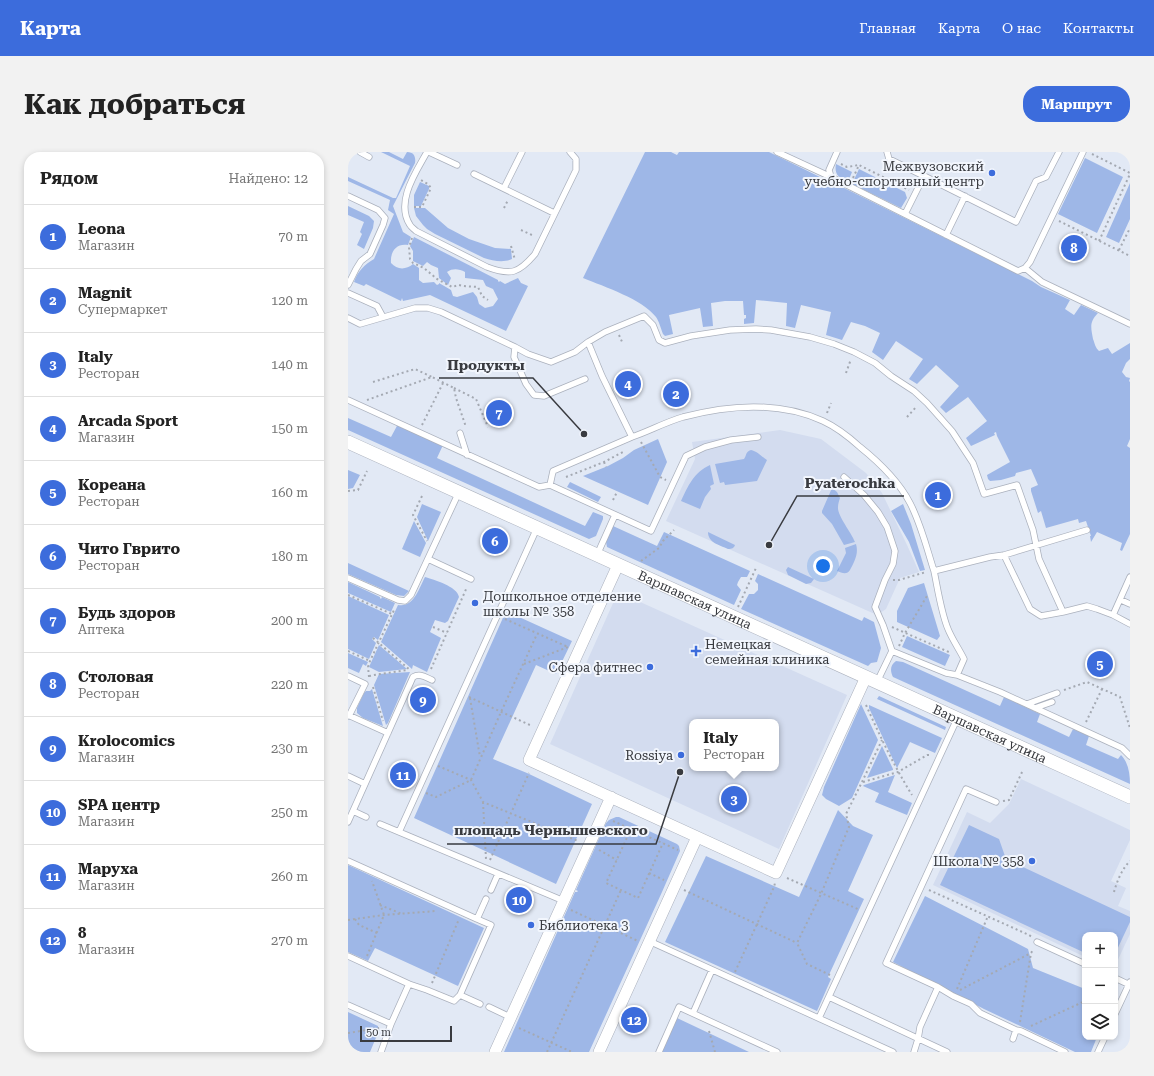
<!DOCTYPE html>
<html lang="ru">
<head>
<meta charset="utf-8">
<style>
	:root { --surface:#fff; --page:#f2f2f2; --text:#222; --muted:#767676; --line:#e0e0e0; --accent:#3c6cdc }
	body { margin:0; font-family:"Roboto Serif",serif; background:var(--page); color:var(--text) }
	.controls { position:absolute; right:12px; bottom:12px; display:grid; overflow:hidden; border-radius:8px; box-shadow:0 2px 6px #0003 }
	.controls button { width:36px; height:36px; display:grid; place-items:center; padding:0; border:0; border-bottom:1px solid var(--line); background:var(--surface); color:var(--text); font:20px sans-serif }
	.scale { position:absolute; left:12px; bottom:10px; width:92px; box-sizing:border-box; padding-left:4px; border:2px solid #393b40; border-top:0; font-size:11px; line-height:14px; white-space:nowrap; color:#393b40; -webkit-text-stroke:3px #f2f6fd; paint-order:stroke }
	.you { position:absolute; left:475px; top:414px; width:14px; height:14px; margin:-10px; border:3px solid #fff; border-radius:50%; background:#1a73e8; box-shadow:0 0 0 6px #1a73e833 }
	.badge { display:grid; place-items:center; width:26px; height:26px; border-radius:50%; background:var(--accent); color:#fff; font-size:13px; font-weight:700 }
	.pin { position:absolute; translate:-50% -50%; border:2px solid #fff; box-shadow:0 1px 4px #0006 }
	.popup { position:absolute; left:341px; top:567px; width:90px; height:52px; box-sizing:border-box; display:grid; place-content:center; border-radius:8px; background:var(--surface); filter:drop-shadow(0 1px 3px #0005); font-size:13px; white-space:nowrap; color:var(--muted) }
	.popup b { font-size:15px; color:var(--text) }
	.popup::after { content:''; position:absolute; left:50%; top:100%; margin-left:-8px; border:8px solid transparent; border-top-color:var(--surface) }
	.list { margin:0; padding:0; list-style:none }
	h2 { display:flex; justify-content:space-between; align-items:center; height:52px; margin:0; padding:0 16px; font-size:17px }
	h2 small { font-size:13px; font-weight:400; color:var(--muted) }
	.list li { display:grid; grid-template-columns:26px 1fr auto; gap:12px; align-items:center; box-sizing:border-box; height:64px; padding:0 16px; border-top:1px solid var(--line) }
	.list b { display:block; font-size:15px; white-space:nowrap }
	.list p { margin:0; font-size:13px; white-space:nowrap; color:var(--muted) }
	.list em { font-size:13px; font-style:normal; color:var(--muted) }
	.icon { flex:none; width:22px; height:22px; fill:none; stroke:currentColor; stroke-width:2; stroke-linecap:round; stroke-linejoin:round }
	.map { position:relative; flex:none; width:782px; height:900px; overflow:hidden; border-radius:16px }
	header { display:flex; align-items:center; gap:24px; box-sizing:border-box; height:56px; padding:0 20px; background:var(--accent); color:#fff }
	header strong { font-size:19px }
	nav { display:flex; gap:22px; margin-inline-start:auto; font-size:14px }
	.intro { display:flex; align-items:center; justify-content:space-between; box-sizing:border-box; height:96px; padding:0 24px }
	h1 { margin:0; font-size:28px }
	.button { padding:10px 18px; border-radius:16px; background:var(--accent); color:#fff; font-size:14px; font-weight:700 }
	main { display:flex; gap:24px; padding:0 24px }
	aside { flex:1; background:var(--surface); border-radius:16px; box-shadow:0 2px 6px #0003 }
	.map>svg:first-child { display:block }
	.built { fill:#d3dcef; fill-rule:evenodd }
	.green { fill:#9eb7e7 }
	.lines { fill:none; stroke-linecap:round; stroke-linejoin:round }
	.service-casing { stroke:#abb1bd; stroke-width:7 }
	.minor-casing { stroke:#abb1bd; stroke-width:12 }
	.tertiary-casing { stroke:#abb1bd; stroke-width:14 }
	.path { stroke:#a4a9b2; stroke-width:2; stroke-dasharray:2 3; stroke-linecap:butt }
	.service { stroke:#fff; stroke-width:5.5 }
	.minor { stroke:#fff; stroke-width:11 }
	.tertiary { stroke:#fff; stroke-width:13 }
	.poi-dot { fill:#3c6cdc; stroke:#f2f6fd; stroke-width:1.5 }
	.labels { text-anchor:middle; stroke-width:4; stroke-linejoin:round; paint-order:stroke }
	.poi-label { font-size:13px; fill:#393b40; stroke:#f2f6fd; text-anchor:end }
	.street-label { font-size:13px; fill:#393b40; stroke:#f2f6fd }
	.leader { fill:none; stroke:#393b40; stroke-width:1.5 }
	.callout-dot { fill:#393b40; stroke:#f2f6fd; stroke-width:1.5 }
	.callout-label { font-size:14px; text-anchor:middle; font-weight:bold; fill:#393b40; stroke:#f2f6fd; stroke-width:4; stroke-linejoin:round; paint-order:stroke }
</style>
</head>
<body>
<header>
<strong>Карта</strong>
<nav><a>Главная</a><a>Карта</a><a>О нас</a><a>Контакты</a></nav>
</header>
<div class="intro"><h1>Как добраться</h1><a class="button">Маршрут</a></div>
<main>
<aside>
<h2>Рядом<small>Найдено: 12</small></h2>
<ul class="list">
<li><span class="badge">1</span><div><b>Leona</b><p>Магазин</p></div><em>70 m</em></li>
<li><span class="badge">2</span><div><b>Magnit</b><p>Супермаркет</p></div><em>120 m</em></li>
<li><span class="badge">3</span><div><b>Italy</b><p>Ресторан</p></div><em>140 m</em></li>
<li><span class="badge">4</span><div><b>Arcada Sport</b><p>Магазин</p></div><em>150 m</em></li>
<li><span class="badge">5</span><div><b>Кореана</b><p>Ресторан</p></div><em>160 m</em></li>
<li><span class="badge">6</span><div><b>Чито Гврито</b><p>Ресторан</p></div><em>180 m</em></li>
<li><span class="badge">7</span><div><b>Будь здоров</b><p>Аптека</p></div><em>200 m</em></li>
<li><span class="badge">8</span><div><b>Столовая</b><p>Ресторан</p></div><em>220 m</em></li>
<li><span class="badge">9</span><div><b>Krolocomics</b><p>Магазин</p></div><em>230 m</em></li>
<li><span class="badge">10</span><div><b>SPA центр</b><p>Магазин</p></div><em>250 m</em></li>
<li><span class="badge">11</span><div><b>Маруха</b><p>Магазин</p></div><em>260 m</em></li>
<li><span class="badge">12</span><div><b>8</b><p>Магазин</p></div><em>270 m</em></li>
</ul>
</aside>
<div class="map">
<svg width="782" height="900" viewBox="0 0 782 900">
	<rect width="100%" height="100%" fill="#e2e9f5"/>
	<path class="built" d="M432,278L473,287L518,321L534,341L559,393L571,420L552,426L538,457L529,463L318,369L347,307L344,290Z
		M270,440L499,543L431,697L202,592ZM344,570H428V616H344Z
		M673,627L782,678V688L763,729L778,736L770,754L782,759V782L767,814V783H737V805L585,733L619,660L642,671L661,652Z"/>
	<path class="green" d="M33,0H41L55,7L59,0C66,0 68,5 67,11L45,54L55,80L63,85L60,93C48,91 42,100 43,111C49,118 58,118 65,112L71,116V128L75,131L86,130L89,133L91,132V131L103,138L105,144L109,145L125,140L129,145L131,152L137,156L145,154L150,147L145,137L138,134L135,128L117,126V120C111,117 105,116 99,120L103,126L100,133L91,126L90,116L83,113L79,110L75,114L65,109V99L62,94L66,85L150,128V129L151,130L152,129L157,132L170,126L173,131L180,134L158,179L82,143L55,149L54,146L53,149L18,132L16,134L6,130C10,119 16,113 26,107L46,62L40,58L42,48L0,29V25L45,46H48L62,14Z
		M297,0H323L329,3L331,0H421L472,25L469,32L477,36L480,31L484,30L684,129L693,135L722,148L717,157L726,163L733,153L750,161C741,170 743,176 745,187C747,192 747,195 751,199L760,196L764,202L782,191V207L778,211L774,220L778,225L782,226L781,229L782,230V287L779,294L782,296V382L774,399L772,398L774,391L749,380L743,390L742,384H743L738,369L731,371L730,367L698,376L693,359L690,361L683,339V336L690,333L683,317L668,321L667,324L653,328L642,329L640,327L639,323L662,310L649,284L648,280L646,281L647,283L623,294L618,286L639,269L620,245L598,261L592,255L611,234L588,213L569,232L561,227L575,207L548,189L535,208L524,200L532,181L517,174L503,170L494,188L478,183L483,160L453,153L447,176L438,174L439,151L408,148L406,171L396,172V167L398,166V163H396L395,149H377L363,151L365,174L355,175L352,156L321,163L325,182L317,184L315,182C313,177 311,169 308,165C294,147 257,135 235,126Z
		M737,6L775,25L749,81L710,62Z
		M488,12L504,20L500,30C491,26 486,23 488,12Z
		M511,17L557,40L559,46L553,56L504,32Z
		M72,30L81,34V37L73,54H66V43Z
		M782,31V67L771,91L758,85Z
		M0,54L21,64L26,69L25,76L16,97L9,93L14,82L12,80L16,70L0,63Z
		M66,56H77L100,76L121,87L147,96L163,97L164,107C156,111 145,109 136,106L87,82L79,77L75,73L68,64Z
		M0,266L43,285L50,272L95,293L89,306L237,374L245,360L255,364V367L248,384L241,387L0,278Z
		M310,287L319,310L300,353L235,324L260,314L275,306L286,298Z
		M403,298C409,299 414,305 419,308L409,329L377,333L376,330L372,331L367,312L396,307C399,303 397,300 403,298Z
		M362,313L366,332L362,334L363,337L357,345L352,357L333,349C340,334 346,320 362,313Z
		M0,318L12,323L5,336L0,337Z
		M222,330L253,345L250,350L219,335Z
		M484,336L489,340L492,346C491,349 490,352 490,355C489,363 503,380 507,390L496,393L484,372L474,361V359Z
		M74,352L93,360L80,389L69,365Z
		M555,352L563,372L577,418L572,419L561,390L543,359Z
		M66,369L78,391L72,405L54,397Z
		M263,374H265L309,394L316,380L402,419L399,425H393L390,430L389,433L393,438L386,453L259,395L258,390Z
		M360,380L387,393C386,396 384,397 380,397C372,393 360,391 360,380Z
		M508,392C511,402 506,410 502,418C499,423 494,421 489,419L498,401L497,396Z
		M0,411L61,439L56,444L48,443L0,422Z
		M440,415L466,427L463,431L458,432L440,423L438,418Z
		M410,422L514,469L516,465L526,470L533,496L529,510L523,511L520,514L393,457L401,442H406L410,438V432L407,429Z
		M77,425C86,428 109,434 111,445L100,469L97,471L87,468L82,480L93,486L79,520L65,513L64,517L33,490L50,453C66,456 71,436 77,425Z
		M0,430L32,445V446L33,447L34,445L47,451L43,460L0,441Z
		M576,431L592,484L589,488L549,470V459L560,436Z
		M0,444L41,463L30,488L26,485L24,487L28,491L21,507L0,497Z
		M158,459L224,489L208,522L188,513L145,607L179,621L244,652L208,732L66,666Z
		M559,484L602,503L597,514L554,495Z
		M31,493L59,517L31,520L21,515Z
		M0,501L20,510L18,514L15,512L11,521L0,516Z
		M548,509L555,510L652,554L656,545L692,562L689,570L721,585L725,577L741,584L738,593L770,607L773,603C780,610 782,621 782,632L545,525C542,519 542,513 548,509Z
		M62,520L40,571L38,573L26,533L31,522Z
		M24,537L35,574L15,566L9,561V556L16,541L18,539H22Z
		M531,544L598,575L597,578L529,547Z
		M513,552L530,588L504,646L491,654L478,647L474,643L476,635Z
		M521,553L594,586L587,601L562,590L549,616L521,556Z
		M534,594L545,617V618L519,626Z
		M547,623L540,640L564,651L559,663L527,650L531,641L515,634L516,633Z
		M490,658L505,674L525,683L500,739L516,747L480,825L483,827L469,859L317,790L358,704L451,745Z
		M268,665H271L329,692L331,694L332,699L314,740L241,900H156L227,740H229L230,739L228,738L258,671L261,668Z
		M621,673L651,687L658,707L782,765V770L767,802V783H737V801L592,733Z
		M0,713L136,776L110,834L27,796L20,809L0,800Z
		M577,744L680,797L685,816L737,837V885H749L743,900H727L636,857L545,810Z
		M0,860L30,874V881L22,900H0Z
		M329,866L401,900H314Z"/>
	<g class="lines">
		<g class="service-casing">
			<path id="service" d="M12,0L21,5
				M79,0C68,20 47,50 62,73C63,75 66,77 68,79L139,115C163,124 171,121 187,102L228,18V7L222,0
				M81,0L109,13
				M429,0L483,25
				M489,0L481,18L483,25L670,119L677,116L682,110L735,0
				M539,0L541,7L576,24L557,62
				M126,22L206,61
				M576,24L668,70L688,29L698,25L711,0
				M156,36L174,0
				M0,44L30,58L37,66L35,73L22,102L13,109L8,117L0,133
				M598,83L617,44
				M677,116L694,130L782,172
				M0,141L29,154L35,165
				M0,166L12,172L67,156H80L93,160L167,195L166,205L178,232L186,243L196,244L237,227
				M167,195L180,202L203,210L227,200L240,190
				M0,248L191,335L202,333L303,379L338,304L357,295L383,288L410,285
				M112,281L119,303
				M284,285C301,279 318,270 335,265C380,253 431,249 475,269C488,275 501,285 512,295C532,311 550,328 562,351C573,372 579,397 586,419
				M496,325L516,343L530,360L539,375L547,399L545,412L537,428L527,455L535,473L544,499L529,530
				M202,333L205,319L284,285L254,224L240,190L257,180L296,164L305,173L311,188L317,191L343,184L382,178L408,177L423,178L462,185L486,192L506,200L527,211L543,224L566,239L579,251L604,279L625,311L636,342L669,333L685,378L691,407L715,460
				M249,403L267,363
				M656,403L739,378
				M80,407L123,427
				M782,425L765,463L782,472
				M0,426L50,448L57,449L63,443L111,340
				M773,448L782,452
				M544,499L598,521L609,523L616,507C611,497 604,487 600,477C593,460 590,438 586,419L642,405L656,403L682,457L693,464L715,460L739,454L749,457L765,463
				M609,523L652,540L774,596L782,604
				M0,524L17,532L1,564
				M679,552L709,541
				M687,556L704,550
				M0,563L40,581
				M0,624L17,632
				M5,659L18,665
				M0,670L65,525C72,521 77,525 84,528
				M32,672L216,749
				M51,680L189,376
				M0,709L129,767
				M143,738L150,722
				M301,789L545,900
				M689,790L737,812
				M0,804L61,832
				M767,826L782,833
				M590,835L538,811L618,637L648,650
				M112,843L132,852
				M481,845L599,900
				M0,853L43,872
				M141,855L162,865
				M345,861L364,818
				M767,862L782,830
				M471,866L609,567
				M665,887L668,878
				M33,900L43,872L61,832L79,838L106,849L112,843L143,773L129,767L138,747
				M311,900L331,855L429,900
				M566,900L570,887L572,875L590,835L605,844L623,852L632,861L668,878L673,879L717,900
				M750,900L757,885"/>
		</g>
		<g class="minor-casing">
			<path id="minor" d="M270,413L181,608L428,721L518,525
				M147,900L263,645
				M251,900L349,685"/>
		</g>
		<g class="tertiary-casing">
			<g id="tertiary">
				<path id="s1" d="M0,290L782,645"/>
			</g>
		</g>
		<path class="path" d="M744,2L782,21
			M493,12L499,15L511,13
			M505,26L511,13L561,38
			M66,55H74L83,36L80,32L73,28
			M156,56L160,48
			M711,69L782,104
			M173,78L186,84
			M64,86L61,95L62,107L65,111L76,116L89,127L104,135L111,133L115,134L130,135L134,144L140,148
			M751,89L782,22
			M163,94L167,108
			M771,98L782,76
			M271,183L275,192
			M498,221L503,207
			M25,230L67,217L84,225
			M106,236L128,247L140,275
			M19,248L84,225L106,236L108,246L118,275
			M479,261L483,251
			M559,265L569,254
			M74,273L95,231
			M293,290L312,325L318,328
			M256,310L258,315
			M218,325L256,310L275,300
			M0,339L10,338L19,319
			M74,344L65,363L79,389
			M265,348L269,340
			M293,409L311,396L315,389L326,378
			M545,428H551L578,420
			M0,443L44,462
			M390,455L408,416
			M157,467L220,495
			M85,475L99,481
			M544,475L603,501
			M25,486L62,518
			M551,494L557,481L579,444H581
			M0,499L22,509
			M176,512L220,495
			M83,517L119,435
			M21,524L32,522L59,518
			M21,525L20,515L22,509L47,456
			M25,535L35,569
			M716,538L739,530L772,545L782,576
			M121,545L184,574
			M122,546L132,605
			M518,553C532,584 546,614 564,643
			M738,570L754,537
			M90,614L123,628L135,650L230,689
			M515,630L550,620L579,603H582
			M78,641L88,645L123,628L153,560L189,482
			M655,649L661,648L675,618
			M135,650L138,707
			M265,669L330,698
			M283,677L258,731L290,746L315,691
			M251,698L269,708
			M142,708L181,621
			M301,721L316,728
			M439,726L512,758
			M336,738L449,791
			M581,738L681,783L684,785
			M766,740C769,729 774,717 782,709
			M32,753L54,762
			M223,758L290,789
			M7,767L11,773L29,781
			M0,768L36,763L88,759
			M19,804L36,763L24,729
			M387,820L426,735L427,731
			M482,823L459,812L449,791L473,742L501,675L498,662L514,630L534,588
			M84,831L111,767
			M609,837L640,764
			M612,838L683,801
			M672,870L683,801L685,798
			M683,874L737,849
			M171,876L224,900
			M361,879L367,900
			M0,881L31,876
			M199,900L273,738"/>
		<use href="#service" class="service"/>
		<use href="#minor" class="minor"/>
		<use href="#tertiary" class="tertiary"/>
	</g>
	<g class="poi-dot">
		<circle cx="644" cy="21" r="4"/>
		<circle cx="127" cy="451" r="4"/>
		<path d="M346 493h4v4h4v4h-4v4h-4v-4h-4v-4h4z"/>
		<circle cx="302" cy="515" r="4"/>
		<circle cx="333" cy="603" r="4"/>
		<circle cx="684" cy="709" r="4"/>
		<circle cx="183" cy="773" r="4"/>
	</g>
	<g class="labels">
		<g class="poi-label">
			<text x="636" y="19">Межвузовский<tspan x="636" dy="15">учебно-спортивный центр</tspan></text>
			<text x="135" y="449" text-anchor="start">Дошкольное отделение<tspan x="135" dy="15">школы № 358</tspan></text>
			<text x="357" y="497" text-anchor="start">Немецкая<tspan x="357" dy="15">семейная клиника</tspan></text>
			<text x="294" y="520">Сфера фитнес</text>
			<text x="325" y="608">Rossiya</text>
			<text x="676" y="714">Школа № 358</text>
			<text x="191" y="778" text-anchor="start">Библиотека 3</text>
		</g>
		<g class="street-label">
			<text dy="5" stroke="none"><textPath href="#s1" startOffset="381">Варшавская улица</textPath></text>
			<text dy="5" stroke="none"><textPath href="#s1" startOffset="705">Варшавская улица</textPath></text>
		</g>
	</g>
	<path class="leader" d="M236 282L185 226H91M421 393L449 344H556M332 620L308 692H99"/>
	<g class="callout-dot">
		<circle cx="236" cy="282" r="4"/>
		<circle cx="421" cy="393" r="4"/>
		<circle cx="332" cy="620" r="4"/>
	</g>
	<g class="callout-label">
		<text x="138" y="218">Продукты</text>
		<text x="502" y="336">Pyaterochka</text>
		<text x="203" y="683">площадь Чернышевского</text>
	</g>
</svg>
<div class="controls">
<button>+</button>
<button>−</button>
<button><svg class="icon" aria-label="layers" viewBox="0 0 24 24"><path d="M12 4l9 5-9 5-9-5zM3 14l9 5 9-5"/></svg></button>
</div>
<div class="scale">50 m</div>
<div class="you"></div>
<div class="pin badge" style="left:590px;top:343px">1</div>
<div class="pin badge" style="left:328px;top:242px">2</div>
<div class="pin badge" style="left:386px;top:647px">3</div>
<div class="popup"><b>Italy</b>Ресторан</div>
<div class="pin badge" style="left:280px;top:232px">4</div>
<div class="pin badge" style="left:752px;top:512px">5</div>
<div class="pin badge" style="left:147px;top:389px">6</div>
<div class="pin badge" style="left:151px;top:261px">7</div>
<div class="pin badge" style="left:726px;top:96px">8</div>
<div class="pin badge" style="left:75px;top:548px">9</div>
<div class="pin badge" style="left:171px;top:748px">10</div>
<div class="pin badge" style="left:55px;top:623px">11</div>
<div class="pin badge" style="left:286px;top:868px">12</div>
</div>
</main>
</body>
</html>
